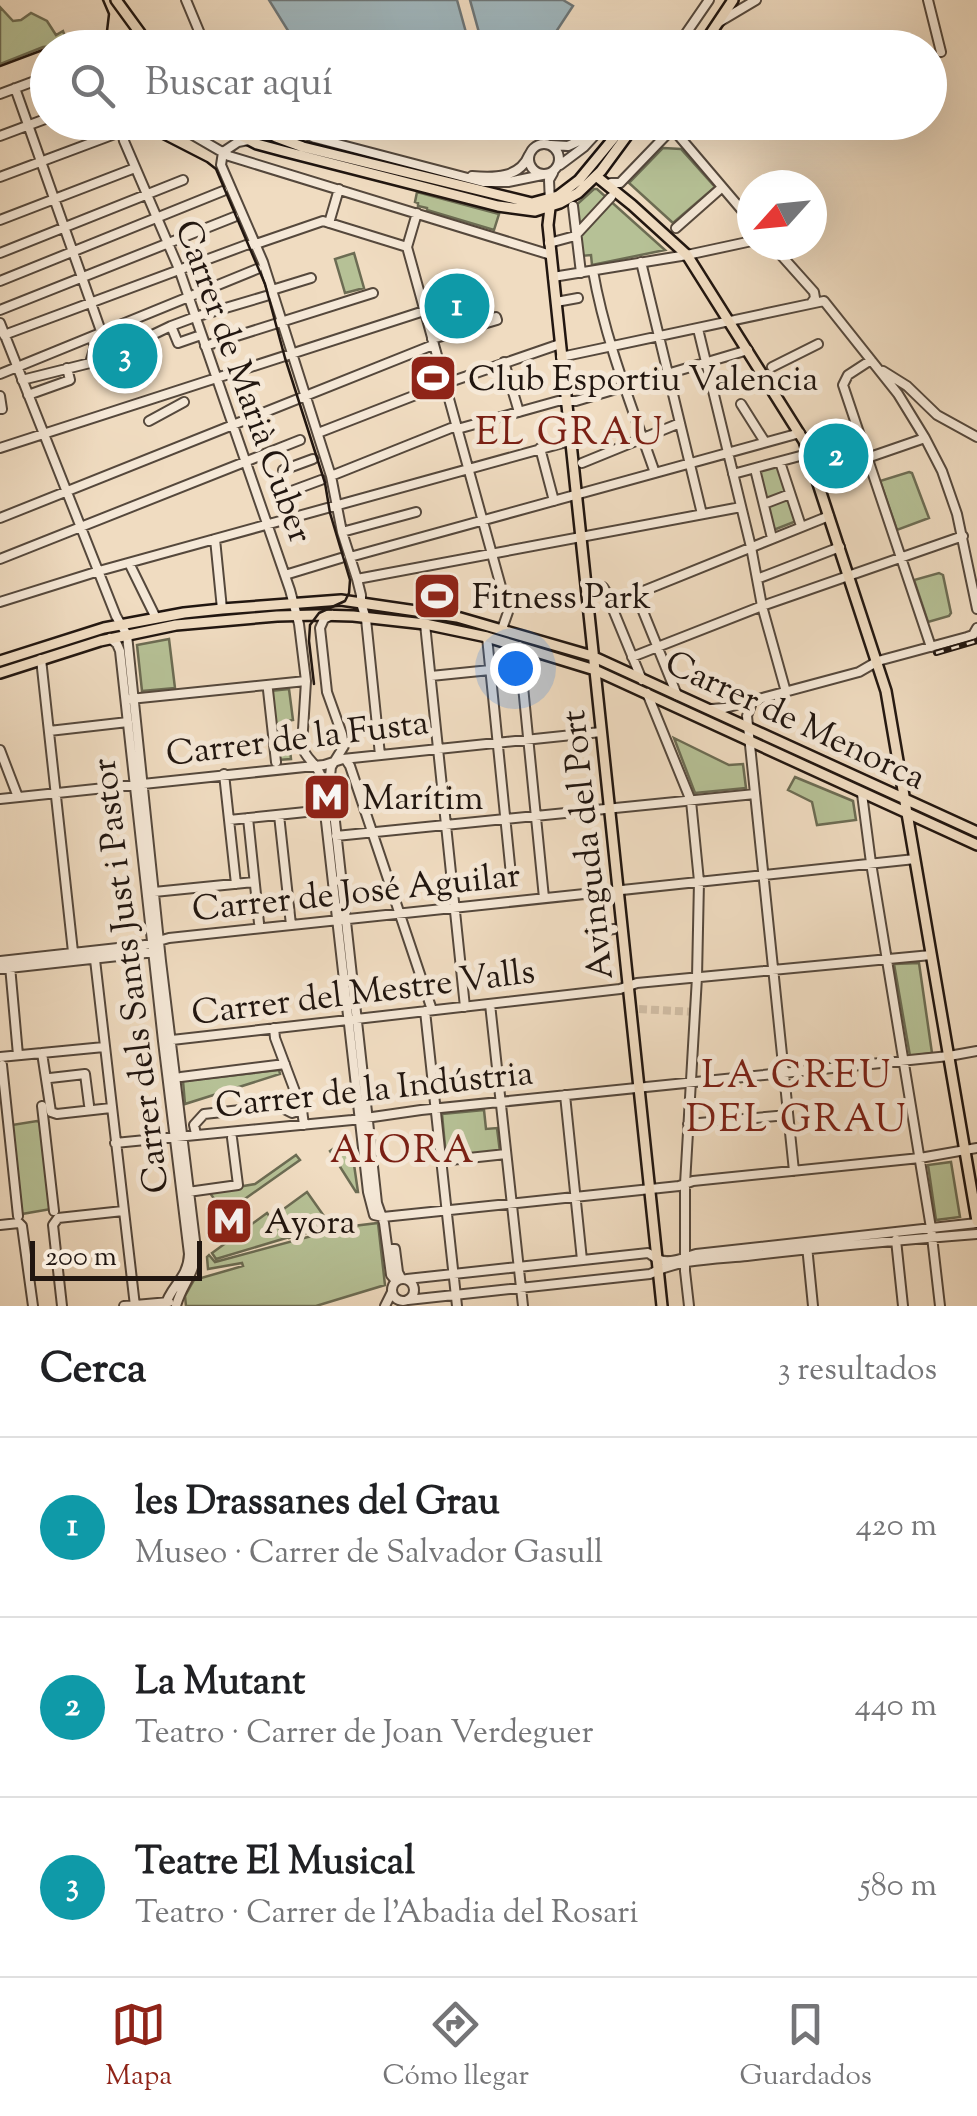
<!DOCTYPE html>
<html lang="es">
<head>
<meta charset="utf-8">
<style>
	:root { --surface:#fff; --page:#f2f2f2; --text:#202124; --muted:#757577; --line:#e0e0e0; --accent:#8f2418 }
	body { margin:0; font-family:"Sorts Mill Goudy",serif; background:var(--page); color:var(--text) }
	.compass { position:absolute; left:737px; top:170px; width:90px; height:90px; border-radius:50%; background:var(--surface); box-shadow:0 10px 40px #0002; rotate:243deg }
	.scale { position:absolute; left:30px; bottom:25px; width:172px; box-sizing:border-box; padding-left:10px; border:5px solid #211610; border-top:0; font-size:28px; line-height:35px; white-space:nowrap; color:#211610; -webkit-text-stroke:8px #f5e8d7; paint-order:stroke }
	.you { position:absolute; left:515px; top:668px; width:35px; height:35px; margin:-25px; border:8px solid #fff; border-radius:50%; background:#1a73e8; box-shadow:0 0 0 15px #1a73e833 }
	.badge { display:grid; place-items:center; width:65px; height:65px; border-radius:50%; background:var(--accent); color:#fff; font-size:32px; font-weight:700 }
	.pin { position:absolute; translate:-50% -50%; border:5px solid #fff; box-shadow:0 2px 10px #0006 }
	.list { margin:0; padding:0; list-style:none }
	h2 { display:flex; justify-content:space-between; align-items:center; height:130px; margin:0; padding:0 40px; font-size:42px }
	h2 small { font-size:32px; font-weight:400; color:var(--muted) }
	.list li { display:grid; grid-template-columns:65px 1fr auto; gap:30px; align-items:center; box-sizing:border-box; height:180px; padding:0 40px; border-top:2px solid var(--line) }
	.list b { display:block; font-size:38px; white-space:nowrap }
	.list p { margin:0; font-size:32px; white-space:nowrap; color:var(--muted) }
	.list em { font-size:32px; font-style:normal; color:var(--muted) }
	.icon { flex:none; width:55px; height:55px; fill:none; stroke:currentColor; stroke-width:2; stroke-linecap:round; stroke-linejoin:round }
	.map { position:relative; flex:none; width:977px; height:1306px; overflow:hidden }
	.search { position:absolute; background:var(--surface); box-shadow:0 10px 40px #0002; left:30px; right:30px; top:30px; height:110px; display:flex; align-items:center; gap:25px; box-sizing:border-box; padding:0 35px; border-radius:55px; color:var(--muted); font-size:38px }
	.sheet { height:670px; background:var(--surface) }
	nav { display:flex; justify-content:space-around; align-items:center; box-sizing:border-box; height:140px; border-top:2px solid var(--line); background:var(--surface); font-size:28px; color:var(--muted) }
	nav a { display:grid; justify-items:center; gap:5px }
	nav .on { color:var(--accent) }
	.map>svg:first-child { display:block }
	.green { fill:#b6c196; stroke:#6c6c53; stroke-width:2.5 }
	.water { fill:#a1b8bf; stroke:#6e7779; stroke-width:2.5 }
	.lines { fill:none; stroke-linecap:round; stroke-linejoin:round }
	.minor-tunnel { stroke:#d1bea6; stroke-width:8; stroke-dasharray:8 4; stroke-linecap:butt }
	.minor-casing { stroke:#55483c; stroke-width:12 }
	.major-casing { stroke:#211610; stroke-width:14 }
	.minor { stroke:#f5e8d7; stroke-width:8 }
	.major { stroke:#f0dcc1; stroke-width:9 }
	.tram { stroke:#211610; stroke-width:2.5 }
	.rail-casing { stroke:#211610; stroke-width:6 }
	.rail { stroke:#f5e8d7; stroke-width:2.5; stroke-dasharray:8; stroke-linecap:butt }
	.labels { text-anchor:middle; stroke-width:10; stroke-linejoin:round; paint-order:stroke }
	.poi-label { font-size:35px; fill:#211610; stroke:#f5e8d7; text-anchor:start }
	.street-label { font-size:35px; fill:#211610; stroke:#f5e8d7 }
	.neighbourhood-label { font-size:38px; letter-spacing:2.5px; fill:#7a1f14; stroke:#f5e8d7 }
</style>
</head>
<body>
<div class="map">
<svg width="977" height="1306" viewBox="0 0 977 1306">
	<rect width="100%" height="100%" fill="#f0dcc1"/>
	<filter id="stains"><feTurbulence type="fractalNoise" baseFrequency=".002" numOctaves="4"/><feColorMatrix values="0 0 0 0 .2 0 0 0 0 .09 0 0 0 0 .02 0 0 0 .5 -.17"/></filter>
	<radialGradient id="worn" r=".72"><stop offset=".6" stop-color="#630" stop-opacity="0"/><stop offset="1" stop-color="#630" stop-opacity=".3"/></radialGradient>
	<path class="green" d="M0,7L13,21L21,20L31,13L47,21L56,35L63,31L68,45L43,47L0,64Z
		M663,148L681,149L715,187L673,223L629,183Z
		M594,189H597L665,250L592,265L591,255L581,256L574,207Z
		M417,192L499,214L494,230L427,210V208L418,206V203L415,202Z
		M354,253L364,288L345,293L335,259Z
		M781,465L799,520L771,531L756,471Z
		M909,472L912,473L929,518L897,530L880,481Z
		M939,573L943,575L951,613L949,616L928,622L914,580Z
		M169,639L175,688L142,691L137,645Z
		M289,689L293,720L287,721L291,759L278,760L270,691Z
		M674,738L729,765L743,764L746,788L695,793Z
		M795,777L853,801L856,820L817,825L812,802L788,790Z
		M919,963L932,1053L910,1056L894,964Z
		M279,1070L280,1074L185,1104L183,1081Z
		M484,1110L486,1129L497,1128L500,1152L446,1157L442,1114Z
		M37,1121L41,1123L51,1209L22,1214L12,1125Z
		M350,1137L358,1192H356L330,1151Z
		M296,1155L300,1160L225,1213L209,1192L255,1184Z
		M951,1162L960,1217L936,1220L928,1165Z
		M307,1192L331,1226L289,1238L274,1216Z
		M267,1213L286,1238L216,1259L212,1253Z
		M378,1223L385,1285L316,1306H186L185,1296L194,1280L243,1266L242,1263L208,1269L207,1257L209,1255L215,1262L345,1227Z"/>
	<path class="water" d="M269,0H457L470,47H314L295,42Z
		M470,0H563L573,6L546,47H483Z"/>
	<g class="lines">
		<path class="minor-tunnel" d="M639,1009L695,1012"/>
		<g class="minor-casing">
			<path id="minor" d="M186,0L206,48
				M928,0L941,52
				M719,22L756,0
				M676,48L709,0
				M15,88L102,334
				M0,94L48,76
				M120,122L124,141L179,269L290,590L299,624L306,681L302,746C305,759 318,764 321,777L368,1192L374,1215L383,1217
				M183,122L186,131L229,156L551,255
				M279,122L315,138L483,182H508L547,174
				M642,122L662,139
				M667,122L752,222
				M0,136L48,118
				M529 159a15 15 0 1 1 30 0a15 15 0 1 1-30 0Z
				M551,145L568,146L590,136
				M223,152L221,165L263,262L331,476L342,532L357,579L361,595V603L366,619L380,755
				M223,152L238,142L248,140
				M560,165L584,147L607,122
				M472,176C494,178 520,178 529,155
				M0,177L147,122
				M611,183H620L672,129
				M550,203L549,180L553,173
				M573,206L581,273
				M417,213L407,247L508,612L502,629
				M0,220L135,168
				M329,223L339,189
				M676,228L719,190
				M549,243L575,236L611,197
				M772,245L814,292L815,298L812,302
				M0,253L183,180
				M641,262L702,514
				M593,271C605,340 632,407 655,473
				M553,277L687,255L752,241
				M0,281L223,191
				M272,290L311,278
				M556,302L578,298
				M0,310L234,217
				M0,323L116,616L127,635L161,961L196,1249C196,1274 182,1283 176,1306
				M698,329L751,547L762,606L786,692
				M4,335L246,245L256,244L323,221L407,247
				M201,335L178,343L171,326L195,317L266,296
				M432,339L497,320L496,317
				M93,342L101,350L116,348L118,346L111,329
				M205,346L373,293
				M125,348L171,326
				M561,357L824,301L898,394L925,438L942,471L957,514L977,609
				M871,360L848,375L843,385L931,647
				M504,362L519,412
				M772,367L818,344
				M883,371L907,386L937,415L977,437
				M0,374L257,269
				M22,380L90,363L95,346
				M28,395L70,380L67,368
				M0,396L2,409H0
				M741,404L765,442
				M149,421L184,402
				M318,433L444,384L560,344
				M0,448L424,311
				M540,448L554,501
				M867,458L925,438
				M780,462L801,526
				M582,463L680,423
				M755,469L772,538
				M283,470L313,459
				M733,474L800,456
				M331,476L451,428H461L558,401H576L748,350
				M286,493L321,480
				M764,504L790,494
				M0,518L433,345
				M342,532L416,512
				M215,539L222,609
				M350,557L800,433
				M0,559L300,440
				M129,563L156,618
				M285,575L341,558
				M357,579L741,507
				M757,579L840,547
				M586,594L594,587H603L605,590L642,680
				M636,594L677,695
				M0,602L99,571L570,441
				M611,604L829,516
				M332,615L324,619L320,628L327,692L342,734L344,746L331,767L330,776L377,1203L384,1223L391,1275L396,1281
				M425,624L465,1007
				M487,637L511,875
				M110,638L117,644L120,651L163,1041L189,1254C188,1279 171,1285 165,1306
				M519,646L544,898
				M632,657L762,606L963,536
				M41,659L74,961
				M431,676L490,670
				M268,690L276,762
				M647,693L691,801L699,881L697,977L685,1184V1271L689,1306
				M130,699L306,681
				M753,700L747,716L794,1171
				M711,709L725,708L859,672L878,661L967,637L973,635L977,628
				M49,731L128,722
				M0,750L18,797
				M346,760L350,766L432,1010
				M224,774L236,884
				M862,794L871,863L931,1228L940,1306
				M0,799L324,765L343,759L601,732
				M279,815L291,925
				M248,818L259,923
				M229,820L325,810
				M336,836L755,794
				M154,892L254,882
				M592,929V932L614,929
				M94,951L135,1306
				M0,961L145,945L169,938L915,859
				M10,966L18,1055
				M0,969L155,952
				M490,1004L523,1306
				M425,1011L457,1306
				M274,1028L275,1038L302,1110L304,1125
				M163,1041L620,989L637,983L931,955
				M42,1053L51,1112L57,1114L111,1108
				M0,1057L104,1047
				M2,1065L18,1216
				M181,1077L285,1064
				M50,1078L85,1074L89,1105
				M565,1095L582,1260
				M42,1106L54,1211
				M688,1124L788,1115
				M196,1134L194,1125L204,1114L278,1106L292,1113L302,1110
				M115,1143L352,1120L421,1110L949,1056L977,1051
				M441,1161L506,1154
				M188,1192L238,1185L232,1138
				M383,1217L679,1186L693,1181L920,1158L977,1148
				M0,1225L19,1223L22,1226L33,1306
				M896,1240L903,1306
				M807,1246L813,1306
				M388,1249H395L398,1272L401,1278
				M392 1290a11 11 0 1 1 22 0a11 11 0 1 1-22 0Z
				M407,1279L648,1253C652,1255 656,1259 660,1260C671,1264 686,1257 696,1254L977,1223
				M408,1300L650,1274C678,1259 716,1259 747,1256C824,1247 900,1240 977,1234
				M62,1306L53,1225L58,1218L123,1211
				M124,1306L169,1302
				M385,1306L392,1292"/>
		</g>
		<g class="major-casing">
			<path id="major" d="M116,0L151,48
				M701,48L733,0
				M215,122L257,144L283,151L498,206L535,211L560,203L578,193L601,171L637,122
				M247,122L276,137L303,147L532,203L558,196L579,180L627,122
				M596,176L632,205L687,255L804,441L886,691L977,1221
				M550,208L548,225L662,1306
				M0,661L104,628L184,613L222,609L341,600L457,617L592,656L977,832
				M0,673L100,641L176,625L277,616L317,615L353,616L425,624L487,637L595,670L977,845"/>
		</g>
		<use href="#minor" class="minor"/>
		<use href="#major" class="major"/>
		<path class="tram" d="M103,0L109,14L105,48
			M49,48C66,42 80,37 96,48
			M0,66L48,48
			M129,122L207,162L216,169L265,284L285,358L325,483L330,513L350,580L349,593L345,601L319,613L310,625L309,641L314,684"/>
		<g class="rail-casing">
			<path id="rail" d="M936,653L977,641"/>
		</g>
		<use href="#rail" class="rail"/>
	</g>
	<defs>
		<g id="stadium-square" transform="scale(2.5)"><rect x="-9" y="-9" width="18" height="18" rx="4" fill="#8f2418" stroke="#f5e8d7"/><path d="M0-5a6.5 5 0 1 0 0 10a6.5 5 0 1 0 0-10ZM-3.5-1.8h7v3.6h-7Z" fill="#fff"/></g>
		<g id="metro-square" transform="scale(2.5)"><rect x="-9" y="-9" width="18" height="18" rx="4" fill="#8f2418" stroke="#f5e8d7"/><path d="M-5.5 5V-5H-3L0 0L3-5H5.5V5H3V-.5L0 4L-3-.5V5Z" fill="#fff"/></g>
	</defs>
	<g fill-rule="evenodd">
		<use href="#stadium-square" x="433" y="378"/>
		<use href="#stadium-square" x="437" y="596"/>
		<use href="#metro-square" x="327" y="797"/>
		<use href="#metro-square" x="229" y="1221"/>
	</g>
	<g class="labels">
		<g class="poi-label">
			<text x="468" y="390">Club Esportiu Valencia</text>
			<text x="472" y="608">Fitness Park</text>
			<text x="362" y="809">Marítim</text>
			<text x="264" y="1233">Ayora</text>
		</g>
		<g class="street-label">
			<text transform="translate(245 381) rotate(70)" y="12">Carrer de Marià Cuber</text>
			<text transform="translate(796 719) rotate(25)" y="12">Carrer de Menorca</text>
			<text transform="translate(297 737) rotate(-7)" y="12">Carrer de la Fusta</text>
			<text transform="translate(586 845) rotate(-96)" y="12">Avinguda del Port</text>
			<text transform="translate(356 891) rotate(-6)" y="12">Carrer de José Aguilar</text>
			<text transform="translate(129 976) rotate(-97)" y="12">Carrer dels Sants Just i Pastor</text>
			<text transform="translate(363 991) rotate(-7)" y="12">Carrer del Mestre Valls</text>
			<text transform="translate(374 1088) rotate(-6)" y="12">Carrer de la Indústria</text>
		</g>
		<g class="neighbourhood-label">
			<text x="570" y="444">EL GRAU</text>
			<text x="797" y="1087">LA CREU<tspan x="797" dy="44">DEL GRAU</tspan></text>
			<text x="403" y="1162">AIORA</text>
		</g>
	</g>
	<rect width="100%" height="100%" filter="url(#stains)"/>
	<rect width="100%" height="100%" fill="url(#worn)"/>
</svg>
<svg class="compass" viewBox="-18 -18 36 36"><path d="M0-13l5 13h-10z" fill="#e53935"/><path d="M0 13l5-13h-10z" fill="#757577"/></svg>
<div class="scale">200 m</div>
<div class="you"></div>
<div class="pin badge" style="left:457px;top:306px;background:#0f9aa8">1</div>
<div class="pin badge" style="left:836px;top:456px;background:#0f9aa8">2</div>
<div class="pin badge" style="left:125px;top:356px;background:#0f9aa8">3</div>
<div class="search"><svg class="icon" aria-label="search" viewBox="0 0 24 24"><circle cx="10" cy="10" r="6"/><path d="M15 15l6 6"/></svg>Buscar aquí</div>
</div>
<section class="sheet">
<h2>Cerca<small>3 resultados</small></h2>
<ul class="list">
<li><span class="badge" style="background:#0f9aa8">1</span><div><b>les Drassanes del Grau</b><p>Museo · Carrer de Salvador Gasull</p></div><em>420 m</em></li>
<li><span class="badge" style="background:#0f9aa8">2</span><div><b>La Mutant</b><p>Teatro · Carrer de Joan Verdeguer</p></div><em>440 m</em></li>
<li><span class="badge" style="background:#0f9aa8">3</span><div><b>Teatre El Musical</b><p>Teatro · Carrer de l'Abadia del Rosari</p></div><em>580 m</em></li>
</ul>
</section>
<nav>
<a class="on"><svg class="icon" aria-label="map" viewBox="0 0 24 24"><path d="M3 6l6-2 6 2 6-2v14l-6 2-6-2-6 2zM9 4v14M15 6v14"/></svg>Mapa</a>
<a><svg class="icon" aria-label="directions" viewBox="0 0 24 24"><path d="M12 3l9 9-9 9-9-9zM9 14v-3h6M13 9l2 2-2 2"/></svg>Cómo llegar</a>
<a><svg class="icon" aria-label="saved" viewBox="0 0 24 24"><path d="M7 4h10v16l-5-4-5 4z"/></svg>Guardados</a>
</nav>
</body>
</html>
